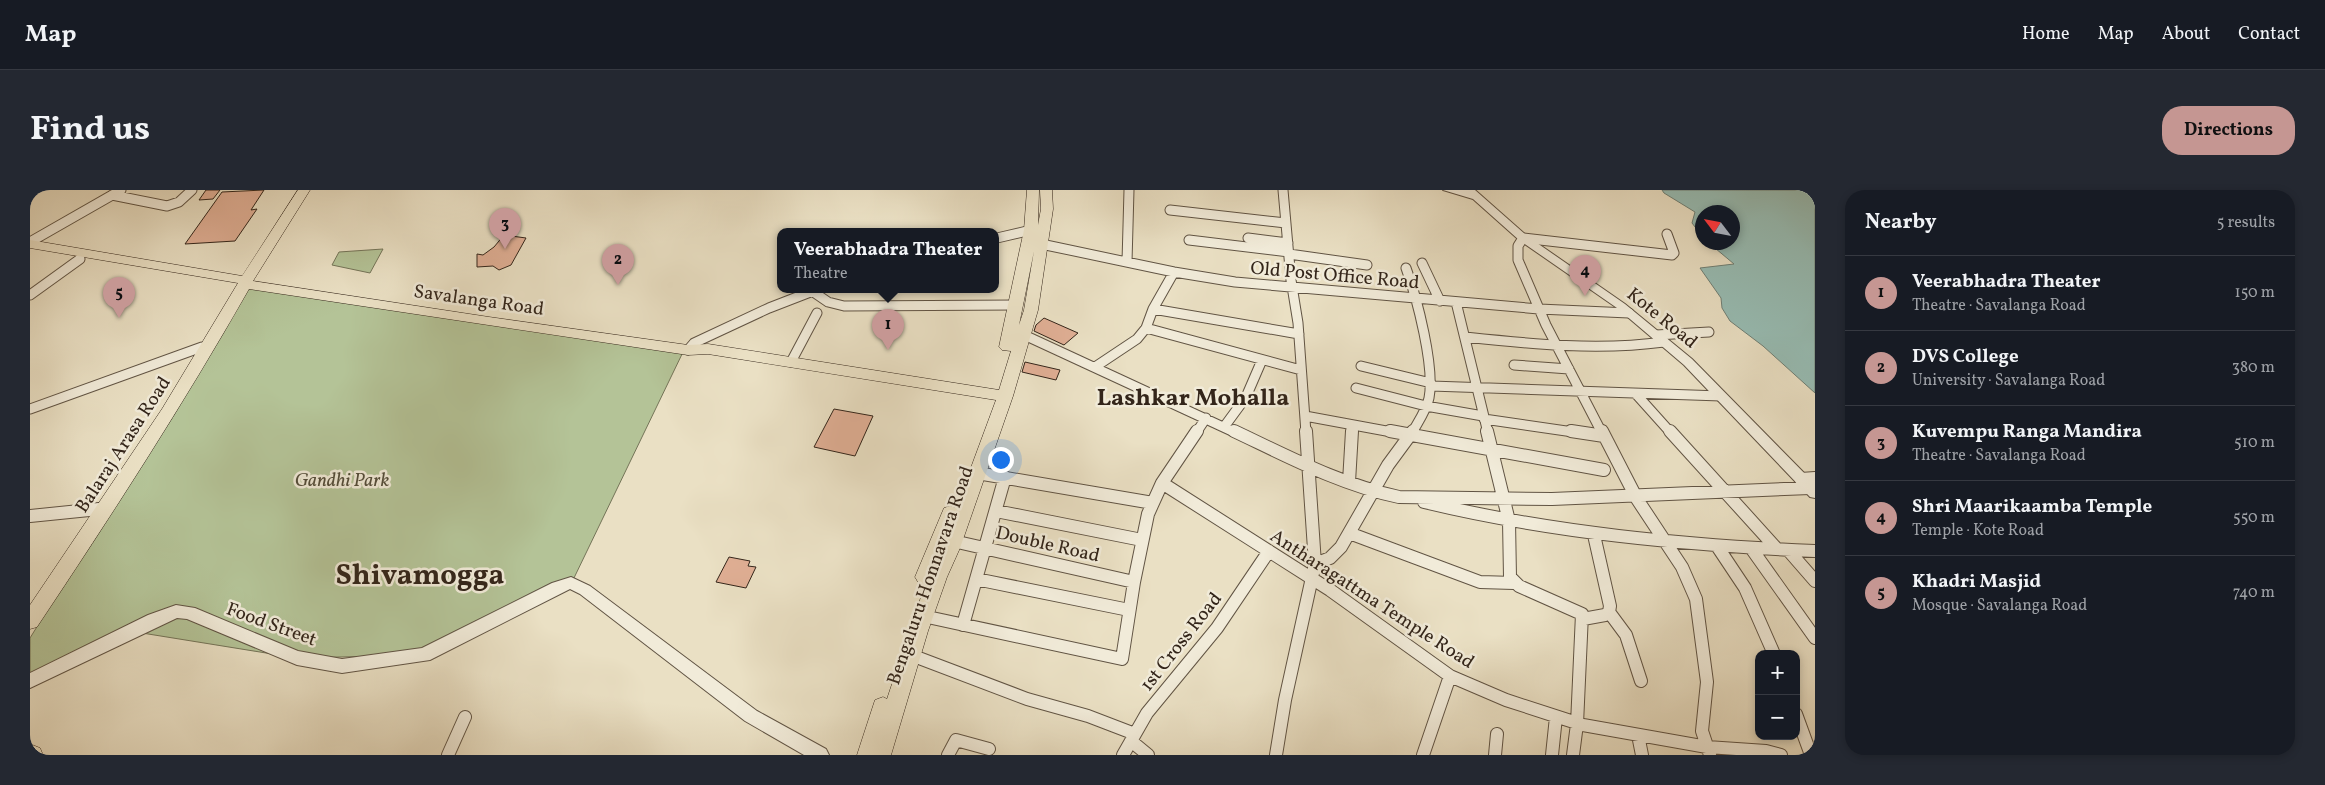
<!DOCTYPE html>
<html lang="en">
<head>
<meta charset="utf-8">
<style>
	:root { --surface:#171b24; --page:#242831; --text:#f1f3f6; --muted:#9ea1a6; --line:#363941; --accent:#c59692 }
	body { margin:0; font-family:Vollkorn,serif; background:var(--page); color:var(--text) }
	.controls { position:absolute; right:15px; bottom:15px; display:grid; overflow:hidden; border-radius:10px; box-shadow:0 2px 8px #0003 }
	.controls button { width:45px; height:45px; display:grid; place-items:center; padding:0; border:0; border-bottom:1px solid var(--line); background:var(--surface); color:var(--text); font:25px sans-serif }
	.compass { position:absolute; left:1665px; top:15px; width:45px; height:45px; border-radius:50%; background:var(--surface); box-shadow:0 2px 8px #0003; rotate:302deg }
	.you { position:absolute; left:970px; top:269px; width:18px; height:18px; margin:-12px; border:4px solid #fff; border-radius:50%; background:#1a73e8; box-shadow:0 0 0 8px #1a73e833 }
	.badge { display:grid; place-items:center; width:32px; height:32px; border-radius:50%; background:var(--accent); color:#111; font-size:16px; font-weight:700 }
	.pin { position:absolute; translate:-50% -41px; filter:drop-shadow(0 1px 2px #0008) }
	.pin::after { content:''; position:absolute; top:26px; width:18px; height:15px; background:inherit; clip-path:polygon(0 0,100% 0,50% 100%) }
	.popup { position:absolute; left:747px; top:38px; width:222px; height:65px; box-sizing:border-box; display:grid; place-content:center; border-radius:10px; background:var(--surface); filter:drop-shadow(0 1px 4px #0005); font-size:16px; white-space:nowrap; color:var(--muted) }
	.popup b { font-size:19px; color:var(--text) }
	.popup::after { content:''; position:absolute; left:50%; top:100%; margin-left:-10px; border:10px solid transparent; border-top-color:var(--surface) }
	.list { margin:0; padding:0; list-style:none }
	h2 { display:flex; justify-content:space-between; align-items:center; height:65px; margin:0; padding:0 20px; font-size:21px }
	h2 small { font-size:16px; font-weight:400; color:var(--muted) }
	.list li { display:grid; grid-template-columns:32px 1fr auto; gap:15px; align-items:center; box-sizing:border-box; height:75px; padding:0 20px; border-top:1px solid var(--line) }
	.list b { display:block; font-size:19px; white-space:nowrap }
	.list p { margin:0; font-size:16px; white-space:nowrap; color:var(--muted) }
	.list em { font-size:16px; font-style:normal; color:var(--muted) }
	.map { position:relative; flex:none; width:1785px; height:565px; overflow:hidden; border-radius:20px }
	header { display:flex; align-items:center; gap:30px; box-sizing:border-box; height:70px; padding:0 25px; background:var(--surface); border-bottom:1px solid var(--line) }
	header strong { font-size:24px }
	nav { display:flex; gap:28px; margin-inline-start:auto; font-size:18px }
	.intro { display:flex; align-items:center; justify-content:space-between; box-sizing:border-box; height:120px; padding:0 30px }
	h1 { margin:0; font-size:35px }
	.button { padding:12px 22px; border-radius:20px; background:var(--accent); color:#111; font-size:18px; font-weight:700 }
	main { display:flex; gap:30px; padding:0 30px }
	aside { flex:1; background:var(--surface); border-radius:20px; box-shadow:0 2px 8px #0003 }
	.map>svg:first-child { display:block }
	.green { fill:#b4c397; stroke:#747458 }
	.water { fill:#98bdb4; stroke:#708076 }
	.building { fill:#e0af95; stroke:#33251a }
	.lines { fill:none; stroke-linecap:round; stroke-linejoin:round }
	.minor-far1-casing { stroke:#615444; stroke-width:11 }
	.minor-casing { stroke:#615444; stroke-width:14 }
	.tertiary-casing { stroke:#615444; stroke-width:2 }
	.primary-casing { stroke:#33251a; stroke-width:1 }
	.minor-far1 { stroke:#f1ebd9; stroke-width:9 }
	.minor { stroke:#f1ebd9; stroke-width:12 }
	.tertiary { fill:#f1ebd9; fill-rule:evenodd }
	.primary { fill:#eae0c4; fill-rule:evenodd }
	.labels { text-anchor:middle; stroke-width:5; stroke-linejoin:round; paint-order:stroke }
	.street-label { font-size:19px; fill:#33251a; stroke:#f1ebd9 }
	.park-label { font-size:19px; font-style:italic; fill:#534c39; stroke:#f1ebd9 }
	.district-label { font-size:24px; font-weight:bold; fill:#33251a; stroke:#f1ebd9 }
	.town-label { font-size:29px; font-weight:bold; fill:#33251a; stroke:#f1ebd9 }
</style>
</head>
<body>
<header>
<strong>Map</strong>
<nav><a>Home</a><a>Map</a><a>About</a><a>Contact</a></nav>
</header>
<div class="intro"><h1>Find us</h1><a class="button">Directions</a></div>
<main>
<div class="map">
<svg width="1785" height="565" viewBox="0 0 1785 565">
	<rect width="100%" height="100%" fill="#eae0c4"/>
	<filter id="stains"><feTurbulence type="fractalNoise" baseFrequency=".004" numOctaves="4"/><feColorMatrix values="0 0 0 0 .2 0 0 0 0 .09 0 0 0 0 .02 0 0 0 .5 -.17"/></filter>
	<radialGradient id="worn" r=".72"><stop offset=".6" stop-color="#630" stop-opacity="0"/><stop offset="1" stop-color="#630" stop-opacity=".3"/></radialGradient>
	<path class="green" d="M353,59L340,83L302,75L309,62Z
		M219,94L654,160L543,390L394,465L267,468L112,443L0,494V448Z"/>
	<path class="water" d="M1632,0H1785V203L1733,156L1700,131L1692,118L1691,108L1670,78L1704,74L1679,53L1702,52V22H1672V46L1662,33L1665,22L1634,3Z"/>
	<path class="building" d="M176,0H190L183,9L169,10Z
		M234,0L221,20L227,19L205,51L155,54L192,2Z
		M474,45L496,48L481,75L469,80L463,76L447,77V64L453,65L464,57Z
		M1014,128L1048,143L1034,155L1004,141L1006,135Z
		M995,172L1030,180L1026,190L992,182Z
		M804,219L843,226L825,266L784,257Z
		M699,367L720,371L718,376L726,377L716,398L686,392Z"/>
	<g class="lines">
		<g class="minor-far1-casing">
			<path id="minor-far1" d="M1253,0L1261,90L1268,133L1276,243
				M82,5L137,16L149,12L162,0
				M1140,20L1256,33
				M967,48L1001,40
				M1218,48L1258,53
				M1159,50L1259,62
				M0,52L91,0
				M1011,54L1144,82L1205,92L1509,119L1599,123
				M1259,64L1337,75
				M1097,72L1099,0
				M1392,73L1410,111
				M1376,78C1387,108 1405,177 1399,208C1397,219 1388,232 1382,243
				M782,101L798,112L814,116L986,115
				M0,105L50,69
				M1426,112L1458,243
				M1123,119L1269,144
				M1116,138L1271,180
				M992,144L1206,243
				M1626,145L1679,142
				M1435,147C1502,154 1567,161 1634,152
				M658,160L664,153L739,118L788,99
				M761,172L787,123
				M1484,175L1539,179
				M1331,176L1401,193
				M1065,177L1107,149L1116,138L1123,119L1144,82
				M1401,196L1691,206
				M1326,198L1396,216L1453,226
				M1606,204L1641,243
				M0,219L172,157H179
				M1275,226L1367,243
				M1454,229L1550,243
				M1194,237L1216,207L1232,170
				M1166,243L1176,228
				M1322,243V235
				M1572,243L1516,135L1488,70V56L1493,48L1642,65L1644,63L1637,44"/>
		</g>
		<g class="minor-casing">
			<path id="minor" d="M1204,241C1257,266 1311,295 1369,307L1522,309L1780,298
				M1360,241L1574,280
				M1457,241L1479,331L1480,387L1489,396L1552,424L1547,534L1543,565
				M1541,241L1574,246
				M1572,241L1607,309L1652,377L1666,409L1677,492L1672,541L1680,565
				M1640,241L1747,359
				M947,283L1123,313
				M1771,289L1785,288
				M1319,292L1322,241
				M1132,293L1300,400L1420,486L1476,510L1553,535L1677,557L1736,561L1751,565
				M1394,312C1523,343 1653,355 1785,361
				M966,321L1112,350
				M0,326L69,319
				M1319,343L1450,392L1484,393
				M923,351L1104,392
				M1687,356L1715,398L1744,464
				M1721,358L1785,448
				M1758,360L1785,391
				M1285,374L1300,368L1311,357L1358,275L1383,241
				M946,389L1099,420
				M1579,422L1596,445L1611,491
				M893,426L1092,469L1104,392L1118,324L1132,293L1167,241
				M1553,429L1575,425L1579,422L1580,416L1564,345
				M933,435L975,287
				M881,465L997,509L1058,526L1105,544
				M1766,524L1781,565
				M1608,545L1612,565
				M1101,551L1118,565
				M418,565L435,527
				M918,565L926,550L959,559
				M1093,565L1117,523L1187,438L1239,361
				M1246,565L1255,510L1285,374L1276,241
				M1393,565L1420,486
				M1465,565L1467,544
				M1522,565L1526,527"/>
		</g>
		<g class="tertiary-casing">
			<path id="tertiary" d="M1413,0H1445L1497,46L1595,114L1662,169L1785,294V308L1780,307L1654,175L1587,118L1489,50L1443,9Z
				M541,387L560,396L727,521L796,559L799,565H774L715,531L550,404L540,399L400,470L312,483L267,475L157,429L147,428L0,498V483L118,425L146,415L165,418L268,461L312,469L392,458L522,393Z"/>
		</g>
		<g class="primary-casing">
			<path id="primary" d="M268,0H280L223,91L459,127L658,155L678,154L969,200L981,161L972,160L969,157L994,40L997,0H1009L1008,35L1011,19L1010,0H1022L1023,19L1008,120L983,206L930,358L917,387L898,441L861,565H827L845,510L853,507L857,509L895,395L888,392L885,387L914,318L920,316L926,318L966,210L678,164L658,165L219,99C153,215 81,326 7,437L0,439V415L132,219L208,93L0,58V50L212,86ZM1004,61L994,120L989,135Z
				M0,554L10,558L13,565H0Z"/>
		</g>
		<use href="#minor-far1" class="minor-far1"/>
		<use href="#minor" class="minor"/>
		<use href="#tertiary" class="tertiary"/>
		<use href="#primary" class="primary"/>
	</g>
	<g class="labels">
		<g class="street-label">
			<text transform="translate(1305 84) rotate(5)" y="7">Old Post Office Road</text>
			<text transform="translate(449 109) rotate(8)" y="7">Savalanga Road</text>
			<text transform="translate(1633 127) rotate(39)" y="7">Kote Road</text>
			<text transform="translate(92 254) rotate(-57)" y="7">Balaraj Arasa Road</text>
			<text transform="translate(1018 353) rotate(13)" y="7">Double Road</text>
			<text transform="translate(899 385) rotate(-71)" y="7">Bengaluru Honnavara Road</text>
			<text transform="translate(1343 408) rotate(33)" y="7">Antharagattma Temple Road</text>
			<text transform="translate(242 433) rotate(20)" y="7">Food Street</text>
			<text transform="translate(1150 451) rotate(-52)" y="7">1st Cross Road</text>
		</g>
		<g class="park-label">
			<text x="312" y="296">Gandhi Park</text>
		</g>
		<g class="district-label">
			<text x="1163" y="215">Lashkar Mohalla</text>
		</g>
		<g class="town-label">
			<text x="390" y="394">Shivamogga</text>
		</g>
	</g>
	<rect width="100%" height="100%" filter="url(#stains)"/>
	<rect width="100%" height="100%" fill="url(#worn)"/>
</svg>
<div class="controls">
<button>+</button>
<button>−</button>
</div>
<svg class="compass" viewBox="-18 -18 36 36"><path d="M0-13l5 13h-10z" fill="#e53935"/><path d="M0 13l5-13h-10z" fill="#9ea1a6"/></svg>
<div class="you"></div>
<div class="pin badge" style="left:858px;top:160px">1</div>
<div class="popup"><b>Veerabhadra Theater</b>Theatre</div>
<div class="pin badge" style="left:588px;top:95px">2</div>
<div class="pin badge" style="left:475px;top:59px">3</div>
<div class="pin badge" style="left:1555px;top:106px">4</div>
<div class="pin badge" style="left:89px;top:128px">5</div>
</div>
<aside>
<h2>Nearby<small>5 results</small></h2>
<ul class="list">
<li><span class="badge">1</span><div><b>Veerabhadra Theater</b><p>Theatre · Savalanga Road</p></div><em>150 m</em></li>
<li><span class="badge">2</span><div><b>DVS College</b><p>University · Savalanga Road</p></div><em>380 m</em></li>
<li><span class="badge">3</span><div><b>Kuvempu Ranga Mandira</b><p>Theatre · Savalanga Road</p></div><em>510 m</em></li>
<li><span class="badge">4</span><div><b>Shri Maarikaamba Temple</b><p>Temple · Kote Road</p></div><em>550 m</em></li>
<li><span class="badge">5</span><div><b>Khadri Masjid</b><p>Mosque · Savalanga Road</p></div><em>740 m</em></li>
</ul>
</aside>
</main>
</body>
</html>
